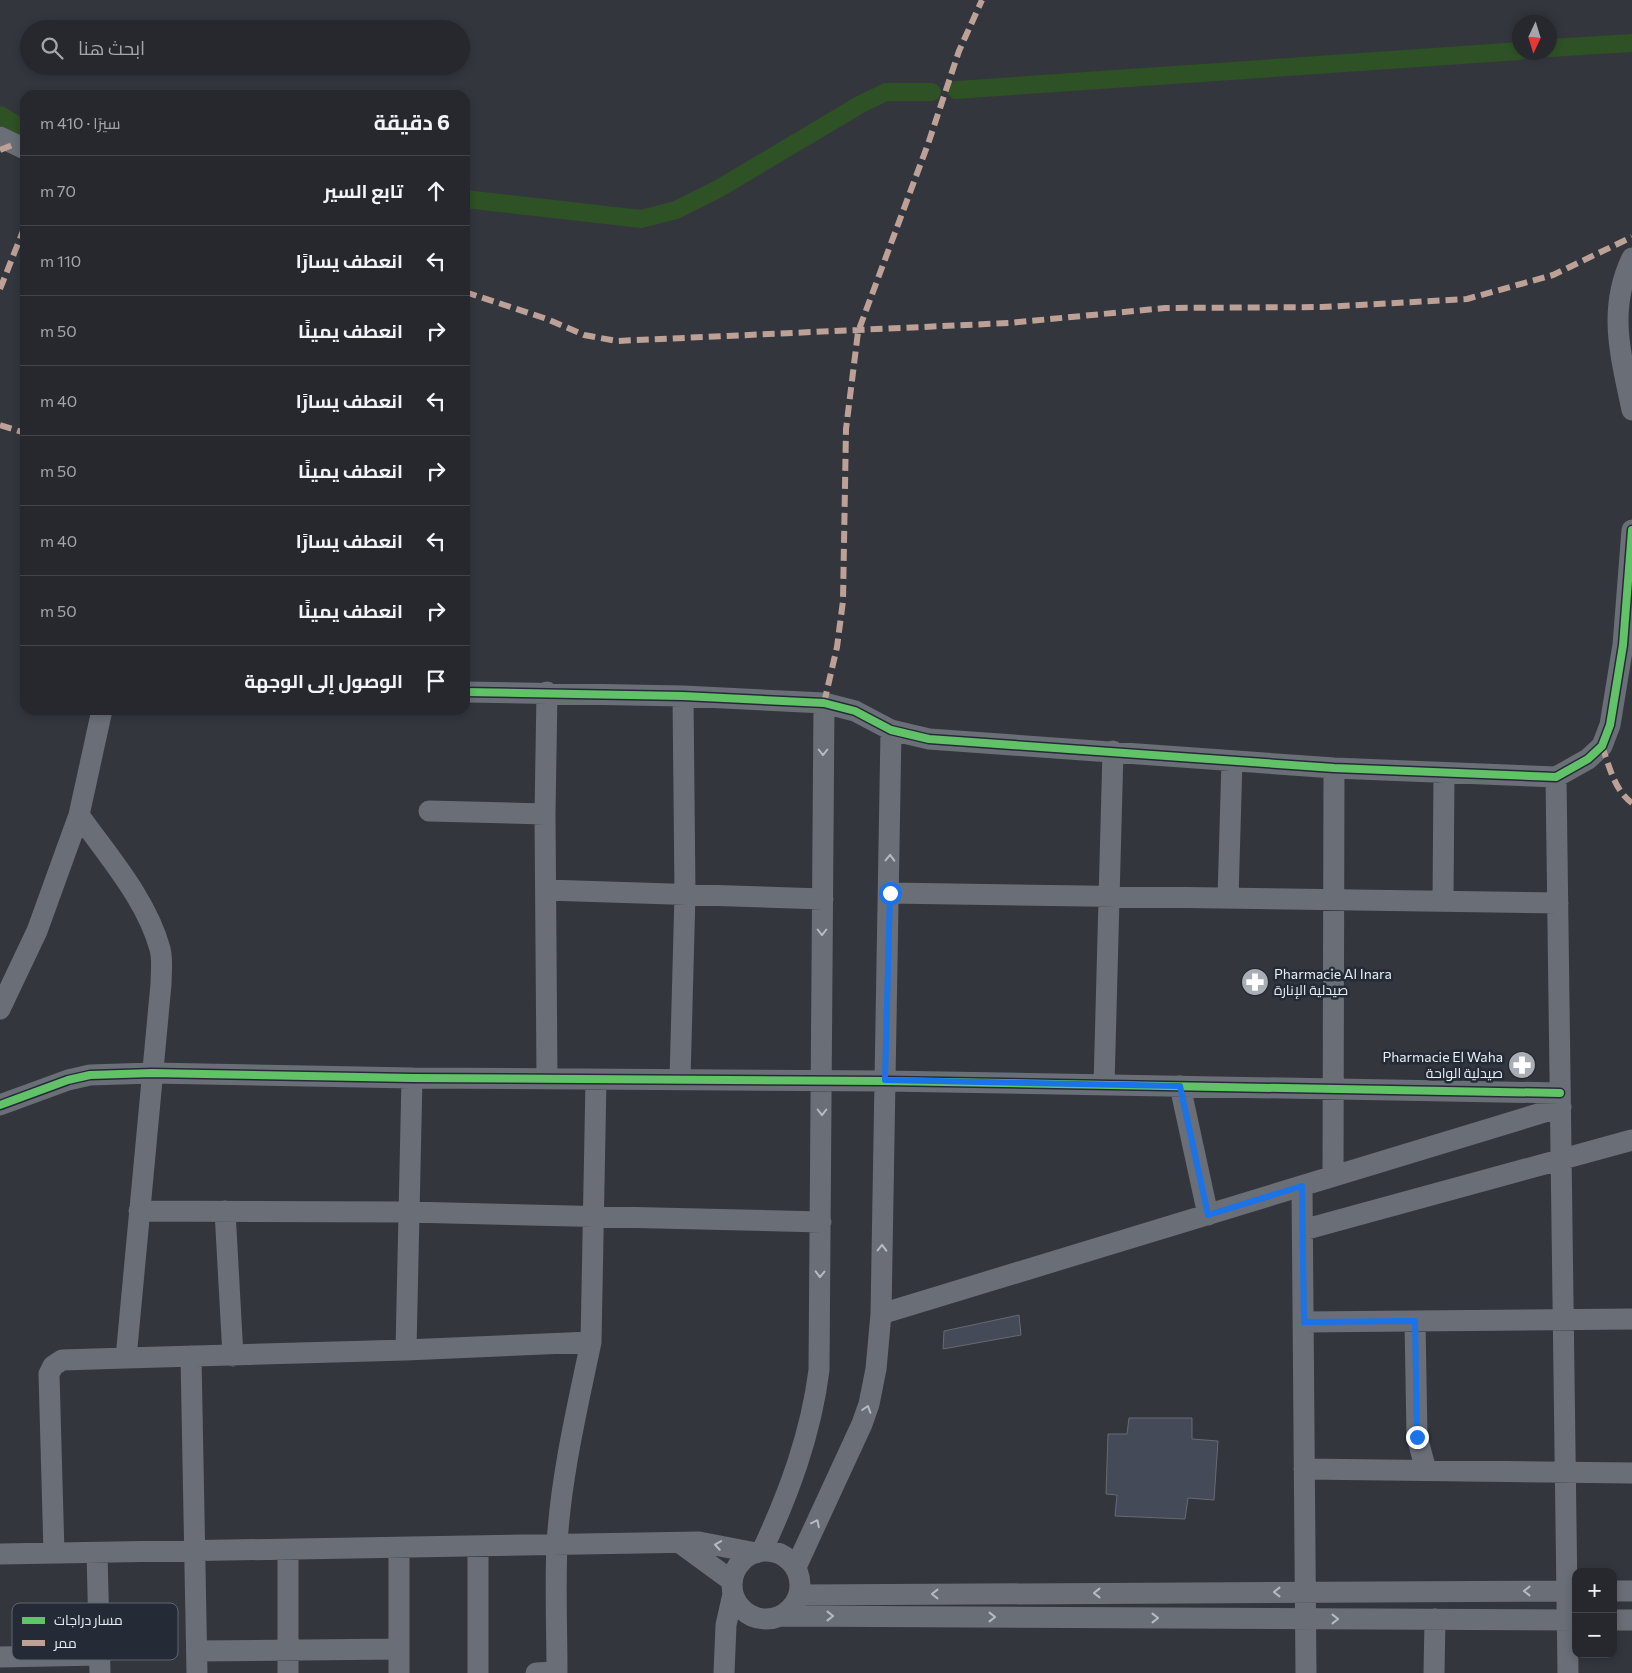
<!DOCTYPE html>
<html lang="ar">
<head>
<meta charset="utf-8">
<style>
	:root { --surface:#26282e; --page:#32343a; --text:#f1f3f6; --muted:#a4a6aa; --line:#42444a }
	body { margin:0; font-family:Commissioner,Cairo,sans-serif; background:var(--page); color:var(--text); direction:rtl }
	.controls { position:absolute; right:15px; bottom:15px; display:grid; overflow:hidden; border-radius:10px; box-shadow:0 2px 8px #0003 }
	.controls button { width:45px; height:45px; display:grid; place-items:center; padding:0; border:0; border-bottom:1px solid var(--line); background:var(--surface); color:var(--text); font:25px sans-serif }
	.compass { position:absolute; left:1512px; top:15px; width:45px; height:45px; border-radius:50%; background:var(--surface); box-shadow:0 2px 8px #0003; rotate:184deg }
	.stop { position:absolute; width:15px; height:15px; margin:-11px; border:4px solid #1a73e8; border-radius:50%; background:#fff }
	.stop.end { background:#1a73e8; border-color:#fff; box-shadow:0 1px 5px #0008 }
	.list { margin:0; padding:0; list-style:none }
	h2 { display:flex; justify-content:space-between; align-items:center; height:65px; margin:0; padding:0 20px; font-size:21px }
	h2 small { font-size:16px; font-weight:400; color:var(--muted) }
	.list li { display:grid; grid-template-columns:32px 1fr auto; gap:15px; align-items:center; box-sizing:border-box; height:70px; padding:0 20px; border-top:1px solid var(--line) }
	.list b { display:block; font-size:19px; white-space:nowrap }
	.list em { font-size:16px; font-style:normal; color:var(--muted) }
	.icon { flex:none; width:28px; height:28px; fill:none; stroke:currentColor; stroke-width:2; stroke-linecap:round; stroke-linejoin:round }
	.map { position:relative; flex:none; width:1632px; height:1673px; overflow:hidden; direction:ltr }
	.search { position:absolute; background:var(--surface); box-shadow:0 2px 8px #0003; left:20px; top:20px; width:450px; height:55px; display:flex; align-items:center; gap:12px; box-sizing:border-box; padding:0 18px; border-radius:28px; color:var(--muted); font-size:19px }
	.panel { position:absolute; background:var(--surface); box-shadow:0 2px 8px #0003; left:20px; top:90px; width:450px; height:625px; border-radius:15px; direction:rtl }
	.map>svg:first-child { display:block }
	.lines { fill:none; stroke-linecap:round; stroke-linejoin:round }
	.canal { stroke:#2e5125; stroke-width:18 }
	.building { fill:#444a57; stroke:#676a70 }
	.minor { stroke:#6a6e77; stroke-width:21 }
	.quiet { stroke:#bda197; stroke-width:6; stroke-dasharray:12 6; stroke-linecap:butt }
	.cycleway-casing { stroke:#252b36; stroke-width:11 }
	.cycleway { stroke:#61c268; stroke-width:8 }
	.oneway { stroke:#b6bbc3 }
	.route { stroke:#1a73e8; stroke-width:6 }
	.labels { text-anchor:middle; stroke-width:5; stroke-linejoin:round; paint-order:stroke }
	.poi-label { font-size:14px; fill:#e9eef5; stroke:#252b36; text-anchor:start }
	.key { fill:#252b36; stroke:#60666f; stroke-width:1 }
	.key-label { font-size:14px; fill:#e9eef5 }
</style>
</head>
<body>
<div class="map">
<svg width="1632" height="1673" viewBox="0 0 1632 1673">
	<rect width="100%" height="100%" fill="#33363d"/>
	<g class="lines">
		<path class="canal" d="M1550,48L1632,43
			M956,90L1520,51
			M0,115L25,130
			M465,199L641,219L676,210L718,189L861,104L886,92H932"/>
	</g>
	<path class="building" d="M1019,1315L1021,1335L943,1349L944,1331Z
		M1129,1418H1192V1439L1218,1441L1214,1500L1188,1498L1185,1519L1115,1516L1117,1495L1106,1494L1108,1434H1127Z"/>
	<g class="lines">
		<path class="minor" d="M0,137L25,149
			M1632,258C1607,310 1621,356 1632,410
			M465,692L683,696L824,703L855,711L891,730L929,739L1334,768L1556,777L1588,759L1602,746L1610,725L1623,645L1632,530
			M1556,777L1568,1673
			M429,811L545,814
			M546,890L823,899
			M889,893L1558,903
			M1228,898L1232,761
			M1443,901L1444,774
			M0,1009L37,931L79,815
			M547,1078L545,814L547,692
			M680,1080L685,894L683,696
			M1104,1085L1113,751
			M1180,1086L1208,1215
			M0,1105L68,1080L90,1075L152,1073L412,1078L885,1081L1560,1093
			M1333,1176L1334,768
			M1302,1186L1306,1673
			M139,1211L408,1212L821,1222
			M225,1211L233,1356
			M1303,1230L1632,1140
			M881,1314L1561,1107
			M1415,1321L1417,1437L1426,1470
			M1303,1322L1632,1319
			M406,1350L412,1078
			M191,1356L197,1673
			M126,1358L406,1350L591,1342L596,1080
			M1304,1469L1632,1473
			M680,1543L732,1581
			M478,1547V1673
			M732 1585a34 34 0 1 1 68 0a34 34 0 1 1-68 0Z
			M762,1551C789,1493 811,1434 819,1370L824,703
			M54,1553L49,1374L53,1366L62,1360L126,1358L161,984C161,973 163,960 160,949C147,900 108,856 79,815L102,710
			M97,1553L100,1673
			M0,1554L699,1542L756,1553
			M796,1567L862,1424L869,1404L876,1369L881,1314L891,730
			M1613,1591H1632
			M799,1595L1576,1591
			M781,1616L1576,1620
			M1613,1620H1632
			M197,1651L399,1649
			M0,1657L100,1655
			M288,1673V1550
			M399,1673V1548
			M536,1673L557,1672
			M557,1673C557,1630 555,1587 557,1544C561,1476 577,1409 591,1342
			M724,1673L726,1625L733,1594
			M1434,1673L1435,1619"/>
		<path class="quiet" d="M0,150L15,144
			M0,289L25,226
			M465,292L547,319L584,335L617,341L1009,323L1165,308L1322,307L1467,299L1553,275L1632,237
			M0,425L25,433
			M824,703L837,647L843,601L846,429L858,332L928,144L959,51L982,0
			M1602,746C1609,765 1614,790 1632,803"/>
		<g class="cycleway-casing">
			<path id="cycleway" d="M465,692L683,696L824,703L855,711L891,730L929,739L1334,768L1556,777L1588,759L1602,746L1610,725L1623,645L1632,530
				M0,1105L68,1080L90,1075L152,1073L412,1078L885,1081L1560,1093"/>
		</g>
		<use href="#cycleway" class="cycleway"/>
	</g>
	<defs><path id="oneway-chevron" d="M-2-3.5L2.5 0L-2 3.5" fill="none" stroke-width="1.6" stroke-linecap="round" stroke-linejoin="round" transform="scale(1.25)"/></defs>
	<g class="oneway">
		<use href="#oneway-chevron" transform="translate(823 752) rotate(90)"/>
		<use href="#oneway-chevron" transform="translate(890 858) rotate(-89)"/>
		<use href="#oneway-chevron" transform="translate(822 932) rotate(90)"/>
		<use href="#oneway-chevron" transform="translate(822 1112) rotate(90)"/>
		<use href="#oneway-chevron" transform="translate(882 1248) rotate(-89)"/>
		<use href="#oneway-chevron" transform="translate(820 1274) rotate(91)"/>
		<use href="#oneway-chevron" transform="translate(867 1409) rotate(-72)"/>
		<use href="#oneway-chevron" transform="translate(816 1523) rotate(-64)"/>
		<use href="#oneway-chevron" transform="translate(718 1545) rotate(-171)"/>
		<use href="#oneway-chevron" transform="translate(1527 1591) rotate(180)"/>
		<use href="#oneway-chevron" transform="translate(1277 1592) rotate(180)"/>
		<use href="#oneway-chevron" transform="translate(1097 1593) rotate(180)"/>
		<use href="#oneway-chevron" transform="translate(935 1594) rotate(180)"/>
		<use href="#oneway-chevron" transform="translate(830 1616)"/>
		<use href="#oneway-chevron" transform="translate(992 1617)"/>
		<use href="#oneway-chevron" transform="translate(1155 1618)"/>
		<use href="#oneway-chevron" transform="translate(1335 1619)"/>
	</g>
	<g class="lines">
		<path class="route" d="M890,893L885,1080L1180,1086L1208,1215L1302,1186L1304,1322L1415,1321L1417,1437"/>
	</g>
	<defs>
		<g id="pharmacy-disc" transform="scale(1.4375)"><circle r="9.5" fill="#a9aeb5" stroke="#252b36"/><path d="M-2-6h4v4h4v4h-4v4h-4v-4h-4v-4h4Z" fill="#fff"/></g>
	</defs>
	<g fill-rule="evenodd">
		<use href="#pharmacy-disc" x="1255" y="982"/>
		<use href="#pharmacy-disc" x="1522" y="1065"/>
	</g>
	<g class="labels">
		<g class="poi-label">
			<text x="1274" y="979">Pharmacie Al Inara<tspan x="1274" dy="16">صيدلية الإنارة</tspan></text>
			<text x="1503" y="1062" text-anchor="end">Pharmacie El Waha<tspan x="1503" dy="16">صيدلية الواحة</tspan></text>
		</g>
	</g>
	<rect x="12" y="1603" width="166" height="57" rx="8" class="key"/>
	<rect x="22" y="1617" width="23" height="7" fill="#61c268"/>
	<rect x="22" y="1640" width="23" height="6" fill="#bda197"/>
	<g class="key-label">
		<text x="54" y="1625">مسار دراجات</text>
		<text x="54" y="1648">ممر</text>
	</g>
</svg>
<div class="controls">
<button>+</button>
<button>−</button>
</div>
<svg class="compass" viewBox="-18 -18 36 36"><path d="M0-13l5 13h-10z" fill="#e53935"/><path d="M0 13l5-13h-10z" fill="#a4a6aa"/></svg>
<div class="stop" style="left:890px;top:893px"></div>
<div class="stop end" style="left:1417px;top:1437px"></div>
<div class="search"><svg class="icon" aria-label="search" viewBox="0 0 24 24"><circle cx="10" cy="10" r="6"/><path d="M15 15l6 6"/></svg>ابحث هنا</div>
<section class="panel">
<h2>6 دقيقة<small>سيرًا · 410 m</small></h2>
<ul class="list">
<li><svg class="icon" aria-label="ahead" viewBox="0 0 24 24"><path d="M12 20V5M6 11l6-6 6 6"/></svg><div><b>تابع السير</b></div><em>70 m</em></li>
<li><svg class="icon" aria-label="left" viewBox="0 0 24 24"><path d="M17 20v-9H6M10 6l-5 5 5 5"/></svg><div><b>انعطف يسارًا</b></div><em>110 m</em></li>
<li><svg class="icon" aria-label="right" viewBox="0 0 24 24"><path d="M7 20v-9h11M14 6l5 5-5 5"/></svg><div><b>انعطف يمينًا</b></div><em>50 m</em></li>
<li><svg class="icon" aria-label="left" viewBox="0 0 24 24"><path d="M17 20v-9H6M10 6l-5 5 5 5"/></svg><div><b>انعطف يسارًا</b></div><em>40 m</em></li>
<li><svg class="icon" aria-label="right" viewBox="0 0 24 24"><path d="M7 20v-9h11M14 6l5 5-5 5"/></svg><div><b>انعطف يمينًا</b></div><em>50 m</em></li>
<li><svg class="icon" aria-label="left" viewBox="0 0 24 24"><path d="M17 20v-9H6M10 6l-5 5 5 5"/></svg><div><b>انعطف يسارًا</b></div><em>40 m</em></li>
<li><svg class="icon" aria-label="right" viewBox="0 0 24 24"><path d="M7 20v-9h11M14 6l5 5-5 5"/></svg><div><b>انعطف يمينًا</b></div><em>50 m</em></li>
<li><svg class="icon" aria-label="arrive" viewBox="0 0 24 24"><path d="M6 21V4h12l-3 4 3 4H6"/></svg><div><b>الوصول إلى الوجهة</b></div></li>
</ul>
</section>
</div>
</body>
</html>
